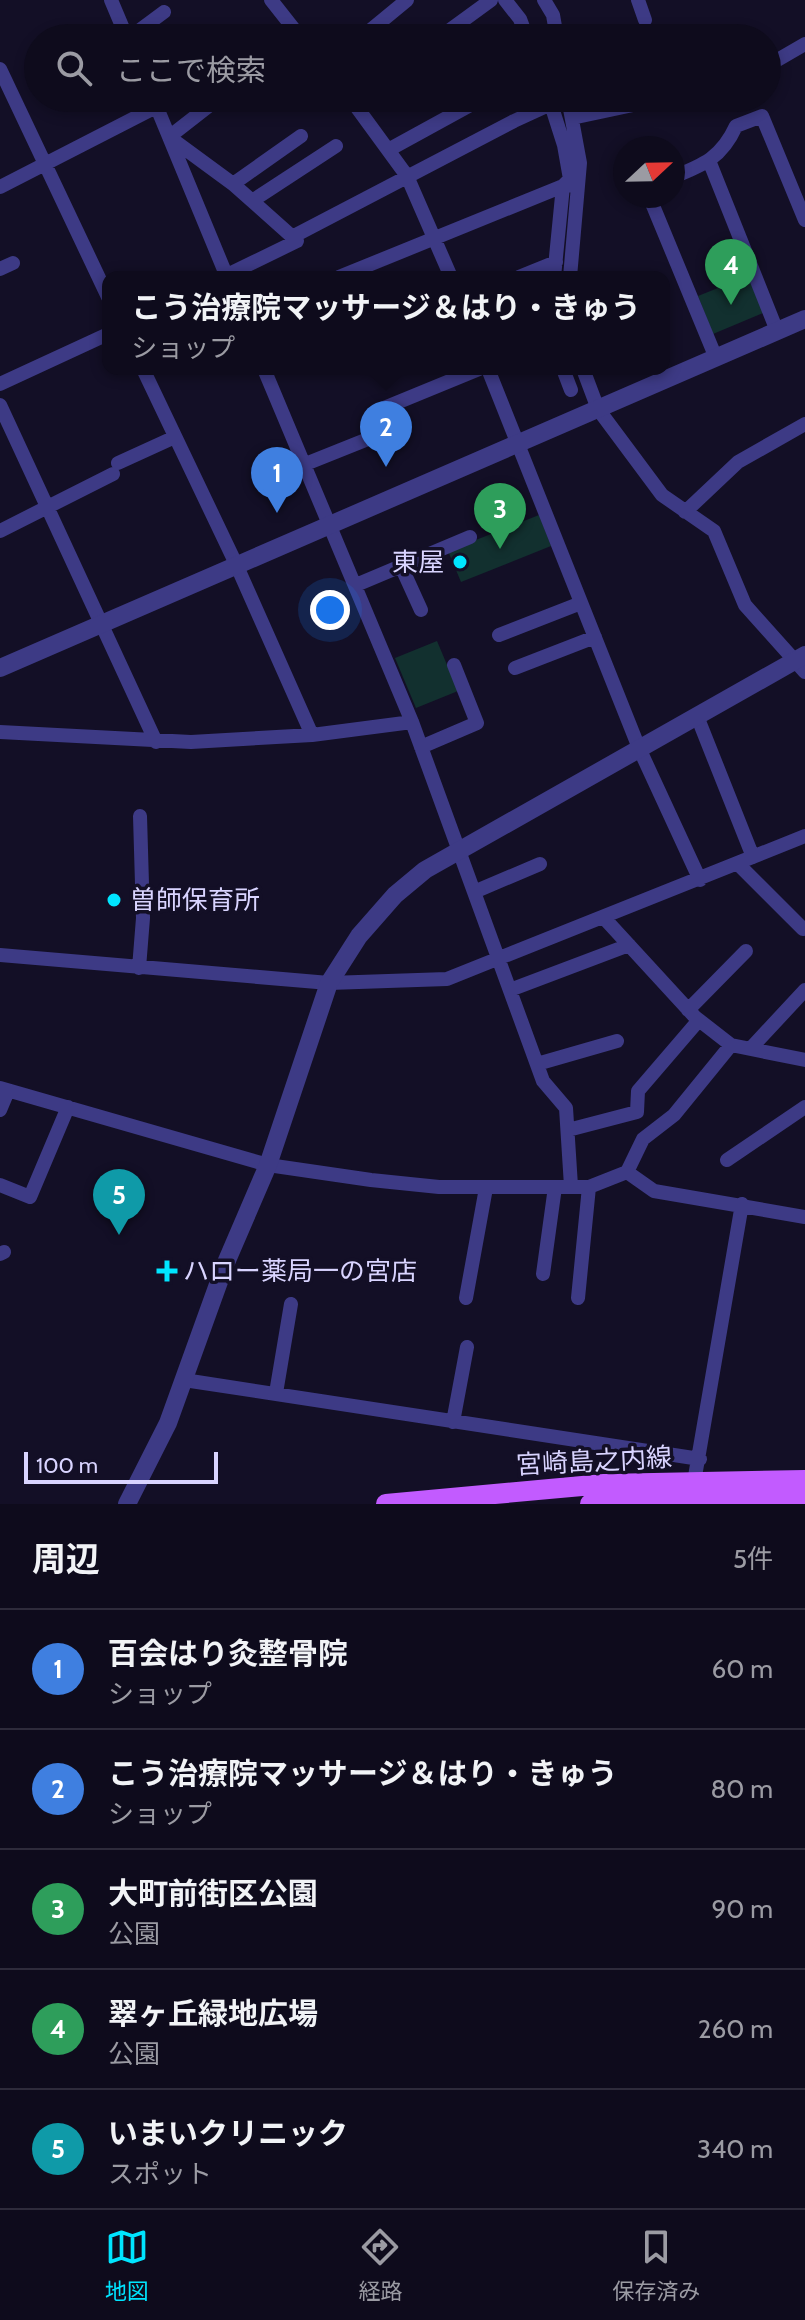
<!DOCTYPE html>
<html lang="ja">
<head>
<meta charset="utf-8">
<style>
	:root { --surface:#0e0b1c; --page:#1c1929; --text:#f1f3f6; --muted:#9b9ba3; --line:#2e2b3b; --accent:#00e5ff }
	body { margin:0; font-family:Cabin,"Noto Sans JP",sans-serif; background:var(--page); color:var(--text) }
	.compass { position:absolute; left:613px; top:136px; width:72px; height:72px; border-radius:50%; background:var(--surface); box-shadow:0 4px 12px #0003; rotate:68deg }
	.scale { position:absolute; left:24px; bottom:20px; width:194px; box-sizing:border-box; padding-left:8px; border:4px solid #d9d4ff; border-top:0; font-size:22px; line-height:28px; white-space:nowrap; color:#d9d4ff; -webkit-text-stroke:6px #130f26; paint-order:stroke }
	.you { position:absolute; left:330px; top:610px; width:28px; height:28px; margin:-20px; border:6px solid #fff; border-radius:50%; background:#1a73e8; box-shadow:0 0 0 12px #1a73e833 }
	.badge { display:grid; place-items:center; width:52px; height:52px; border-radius:50%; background:var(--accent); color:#fff; font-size:26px; font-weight:700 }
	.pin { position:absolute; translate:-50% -66px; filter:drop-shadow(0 2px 4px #0008) }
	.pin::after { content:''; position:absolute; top:42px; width:28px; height:24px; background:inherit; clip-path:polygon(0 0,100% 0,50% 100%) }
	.popup { position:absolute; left:102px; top:271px; width:568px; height:104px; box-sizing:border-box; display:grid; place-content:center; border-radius:16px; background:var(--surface); filter:drop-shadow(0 2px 6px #0005); font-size:26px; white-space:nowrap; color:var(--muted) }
	.popup b { font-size:30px; color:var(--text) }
	.popup::after { content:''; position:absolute; left:50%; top:100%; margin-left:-16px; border:16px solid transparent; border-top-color:var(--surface) }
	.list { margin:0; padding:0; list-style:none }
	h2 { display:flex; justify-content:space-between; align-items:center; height:104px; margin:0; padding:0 32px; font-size:34px }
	h2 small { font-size:26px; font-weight:400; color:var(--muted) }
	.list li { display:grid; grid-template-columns:52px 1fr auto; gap:24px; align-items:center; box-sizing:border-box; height:120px; padding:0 32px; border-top:2px solid var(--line) }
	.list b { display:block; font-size:30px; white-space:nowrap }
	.list p { margin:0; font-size:26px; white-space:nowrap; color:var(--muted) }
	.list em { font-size:26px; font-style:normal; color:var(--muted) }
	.icon { flex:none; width:44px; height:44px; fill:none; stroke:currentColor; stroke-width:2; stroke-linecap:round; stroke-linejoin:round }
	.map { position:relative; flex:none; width:805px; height:1504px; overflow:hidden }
	.search { position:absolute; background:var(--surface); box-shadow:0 4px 12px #0003; left:24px; right:24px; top:24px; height:88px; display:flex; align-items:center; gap:20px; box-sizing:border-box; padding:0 28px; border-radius:44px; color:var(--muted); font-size:30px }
	.sheet { height:704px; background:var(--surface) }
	nav { display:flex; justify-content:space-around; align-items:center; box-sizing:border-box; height:112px; border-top:2px solid var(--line); background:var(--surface); font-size:22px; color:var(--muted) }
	nav a { display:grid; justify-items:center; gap:4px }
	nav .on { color:var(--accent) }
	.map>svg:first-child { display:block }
	.green { fill:#12302f }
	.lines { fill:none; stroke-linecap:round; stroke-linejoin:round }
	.minor { stroke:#3d3a85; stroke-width:14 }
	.tertiary { stroke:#3d3a85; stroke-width:18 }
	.primary { stroke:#c25bff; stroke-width:20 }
	.poi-dot { fill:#00e5ff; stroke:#130f26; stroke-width:3 }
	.labels { text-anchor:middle; stroke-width:7; stroke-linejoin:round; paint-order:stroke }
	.poi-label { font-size:26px; fill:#d9d4ff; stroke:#130f26; text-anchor:start }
	.street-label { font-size:26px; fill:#d9d4ff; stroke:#130f26 }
</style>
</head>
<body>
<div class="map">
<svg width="805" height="1504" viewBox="0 0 805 1504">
	<rect width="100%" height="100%" fill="#130f26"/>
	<path class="green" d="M748,276L763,313L713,334L698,296Z
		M539,515L551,546L461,582L448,551Z
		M437,641L458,691L416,708L395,658Z"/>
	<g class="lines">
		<path class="minor" d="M111,0L127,38
			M271,0L301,38
			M505,0L520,19L527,38
			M544,0L553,15L557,38
			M638,0L645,20
			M129,38L164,12
			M361,38L407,0
			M439,38L491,0
			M767,66L805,44
			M0,69L108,297
			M153,98L227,277
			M350,98L407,176L451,277
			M549,98L564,145L570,179L563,186L554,277
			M568,98L580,163L570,277
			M572,118L666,98
			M169,137L233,184L297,241L223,277
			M169,137L219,98
			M390,149L483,98
			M710,163L777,331
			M673,177C704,165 722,157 736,126L762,116L805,220
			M233,184L301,136
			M0,187L156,107
			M649,196L716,358
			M252,201L336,146
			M292,237L514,121L551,104L569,101
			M0,269L13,263
			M339,277L563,186L578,184
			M519,277L556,262
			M143,369L236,564L312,735
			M264,369L412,722L543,1081L566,1108L571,1186
			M488,369L639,748L700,880
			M563,369L571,390
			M583,369L598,409L662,495L714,531L745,605L805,672
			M0,384L108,334
			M0,405L156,742
			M384,408L479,369
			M118,463L175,437
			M303,465L373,437
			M685,512L738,462L805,424
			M0,531L113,474
			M401,566L421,610
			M356,585L470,537
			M499,635L581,603
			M515,668L595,637
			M697,716L753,857
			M0,732L191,742L312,735L412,722
			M421,747L477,723L454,665
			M738,864L803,929
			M474,892L540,864
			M605,919L695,1017L731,1045L805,1060
			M0,955L329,983L447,979L805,836
			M139,968L143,918L140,816
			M510,990L629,945
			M688,1010L746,951
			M752,1047L805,990
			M537,1064L617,1041
			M0,1088L268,1165L371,1180L439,1187H589L627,1172L643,1139L674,1115L731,1045
			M0,1110L8,1091
			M568,1130L637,1112L638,1091L699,1020
			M727,1160L805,1107
			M627,1172L654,1191L805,1217
			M0,1185L30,1197L68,1107
			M0,1254L4,1252
			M543,1274L555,1187
			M466,1298L486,1188
			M578,1298L589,1187
			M184,1380L700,1459
			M276,1393L291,1304
			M453,1422L467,1347
			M693,1488L742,1204"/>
		<path class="tertiary" d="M0,668L805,319
			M127,1504L168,1423L225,1265L268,1165L329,983L359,936L395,895L425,870L805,655"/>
		<path class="primary" d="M386,1504L604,1484L805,1480
			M590,1504L805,1499"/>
	</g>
	<g class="poi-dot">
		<circle cx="460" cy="562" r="8"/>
		<circle cx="114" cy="900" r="8"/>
		<path d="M163 1259h8v8h8v8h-8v8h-8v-8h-8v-8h8z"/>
	</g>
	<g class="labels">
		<g class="poi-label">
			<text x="444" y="571" text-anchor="end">東屋</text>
			<text x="130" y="909">曽師保育所</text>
			<text x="183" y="1280">ハロー薬局一の宮店</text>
		</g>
		<g class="street-label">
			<text transform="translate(594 1461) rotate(-3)" y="9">宮崎島之内線</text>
		</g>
	</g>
</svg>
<svg class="compass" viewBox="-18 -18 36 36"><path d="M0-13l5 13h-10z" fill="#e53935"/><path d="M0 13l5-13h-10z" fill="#9b9ba3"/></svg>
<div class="scale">100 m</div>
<div class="you"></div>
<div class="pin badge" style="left:277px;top:513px;background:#3f7fe0">1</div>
<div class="pin badge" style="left:386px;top:467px;background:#3f7fe0">2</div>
<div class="popup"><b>こう治療院マッサージ＆はり・きゅう</b>ショップ</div>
<div class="pin badge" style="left:500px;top:549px;background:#2e9e5b">3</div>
<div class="pin badge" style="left:731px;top:305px;background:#2e9e5b">4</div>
<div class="pin badge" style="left:119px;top:1235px;background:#0f9aa8">5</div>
<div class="search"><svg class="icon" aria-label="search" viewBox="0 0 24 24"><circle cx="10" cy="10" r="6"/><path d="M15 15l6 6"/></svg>ここで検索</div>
</div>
<section class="sheet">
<h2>周辺<small>5件</small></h2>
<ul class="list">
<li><span class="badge" style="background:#3f7fe0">1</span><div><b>百会はり灸整骨院</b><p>ショップ</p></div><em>60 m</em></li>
<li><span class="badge" style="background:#3f7fe0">2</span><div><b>こう治療院マッサージ＆はり・きゅう</b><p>ショップ</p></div><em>80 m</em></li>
<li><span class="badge" style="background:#2e9e5b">3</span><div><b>大町前街区公園</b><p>公園</p></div><em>90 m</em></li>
<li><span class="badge" style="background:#2e9e5b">4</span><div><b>翠ヶ丘緑地広場</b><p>公園</p></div><em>260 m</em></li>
<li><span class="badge" style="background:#0f9aa8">5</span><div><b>いまいクリニック</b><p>スポット</p></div><em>340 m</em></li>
</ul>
</section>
<nav>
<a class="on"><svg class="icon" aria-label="map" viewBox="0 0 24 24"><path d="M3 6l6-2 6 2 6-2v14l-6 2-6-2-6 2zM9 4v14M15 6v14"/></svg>地図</a>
<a><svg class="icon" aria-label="directions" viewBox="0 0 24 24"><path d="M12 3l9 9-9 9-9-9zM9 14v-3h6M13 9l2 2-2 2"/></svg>経路</a>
<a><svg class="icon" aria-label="saved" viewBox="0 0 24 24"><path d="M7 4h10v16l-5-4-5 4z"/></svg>保存済み</a>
</nav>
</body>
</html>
